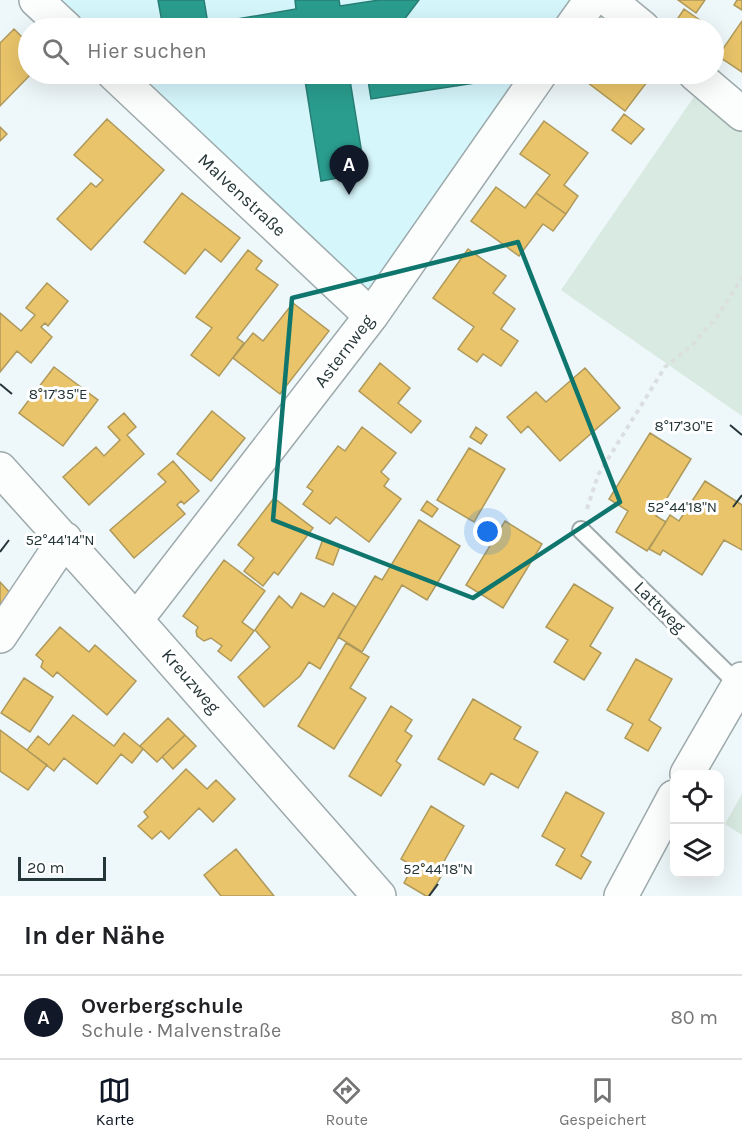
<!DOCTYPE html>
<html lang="de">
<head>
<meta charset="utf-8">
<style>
	:root { --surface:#fff; --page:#f2f2f2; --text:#202124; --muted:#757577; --line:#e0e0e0; --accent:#111827 }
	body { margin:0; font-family:Karla,sans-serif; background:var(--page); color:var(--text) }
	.controls { position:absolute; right:18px; bottom:18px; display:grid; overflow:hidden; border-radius:12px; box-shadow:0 6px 24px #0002 }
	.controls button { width:54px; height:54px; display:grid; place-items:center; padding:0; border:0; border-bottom:2px solid var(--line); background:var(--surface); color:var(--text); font:30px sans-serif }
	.scale { position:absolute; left:18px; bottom:15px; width:88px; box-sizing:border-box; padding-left:6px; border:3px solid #253638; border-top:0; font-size:16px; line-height:21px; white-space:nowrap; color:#253638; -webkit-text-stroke:4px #fff; paint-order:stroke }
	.you { position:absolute; left:488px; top:532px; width:21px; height:21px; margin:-15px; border:4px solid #fff; border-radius:50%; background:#1a73e8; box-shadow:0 0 0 9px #1a73e833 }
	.badge { display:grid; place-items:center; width:39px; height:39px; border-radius:50%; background:var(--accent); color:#fff; font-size:20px; font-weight:700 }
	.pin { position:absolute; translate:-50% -50px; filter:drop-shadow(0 2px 3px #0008) }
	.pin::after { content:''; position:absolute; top:32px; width:21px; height:18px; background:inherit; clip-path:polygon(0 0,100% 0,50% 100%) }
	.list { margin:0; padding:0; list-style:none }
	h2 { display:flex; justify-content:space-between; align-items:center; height:78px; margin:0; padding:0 24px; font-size:26px }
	h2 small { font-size:20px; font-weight:400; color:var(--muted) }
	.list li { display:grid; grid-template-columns:39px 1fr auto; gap:18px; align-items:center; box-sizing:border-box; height:84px; padding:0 24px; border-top:2px solid var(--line) }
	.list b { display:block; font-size:22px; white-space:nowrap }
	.list p { margin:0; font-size:20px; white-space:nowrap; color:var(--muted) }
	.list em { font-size:20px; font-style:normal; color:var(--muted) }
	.icon { flex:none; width:33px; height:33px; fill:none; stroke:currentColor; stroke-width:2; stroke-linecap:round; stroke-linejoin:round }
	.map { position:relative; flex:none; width:742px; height:896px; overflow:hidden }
	.search { position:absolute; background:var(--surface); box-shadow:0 6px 24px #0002; left:18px; right:18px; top:18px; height:66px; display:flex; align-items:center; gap:15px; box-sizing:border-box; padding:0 21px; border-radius:33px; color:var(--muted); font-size:22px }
	.sheet { height:162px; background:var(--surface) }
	nav { display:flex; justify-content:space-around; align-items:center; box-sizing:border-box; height:84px; border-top:2px solid var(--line); background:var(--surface); font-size:16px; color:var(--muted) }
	nav a { display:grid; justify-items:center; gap:3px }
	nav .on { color:var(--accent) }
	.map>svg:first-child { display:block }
	.built { fill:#d5f6fb }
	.green { fill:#d8eae1 }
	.homes { fill:#e9c46a; stroke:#ae995b; stroke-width:1.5 }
	.schools { fill:#2a9d8f; stroke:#287e75; stroke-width:1.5 }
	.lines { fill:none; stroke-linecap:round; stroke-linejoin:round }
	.lane-casing { stroke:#9da9ab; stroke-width:20 }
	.street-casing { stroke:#9da9ab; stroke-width:36 }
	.secondary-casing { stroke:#9da9ab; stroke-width:36 }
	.path { stroke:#dbdfe0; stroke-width:4; stroke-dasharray:4.5 4.5; stroke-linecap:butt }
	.lane { stroke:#fcfefe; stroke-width:16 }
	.street { stroke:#fcfefe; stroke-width:33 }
	.secondary { stroke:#fcfefe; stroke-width:33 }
	.marked { fill:none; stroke:#0f766e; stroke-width:4.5; stroke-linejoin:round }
	.ticks { fill:none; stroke:#253638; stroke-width:2 }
	.labels { text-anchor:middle; stroke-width:6; stroke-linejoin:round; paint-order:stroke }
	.street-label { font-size:18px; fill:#253638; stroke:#fff }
	.ticks-label { font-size:15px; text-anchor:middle; fill:#253638; stroke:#fff; stroke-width:6; stroke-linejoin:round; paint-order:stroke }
</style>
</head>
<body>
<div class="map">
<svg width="742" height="896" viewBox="0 0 742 896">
	<rect width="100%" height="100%" fill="#eef7f9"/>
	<path class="built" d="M36,0H591L571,28H66Z
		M114,74H540L371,316Z"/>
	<path class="green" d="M698,91L742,128V416L561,290Z
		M742,794V835L725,824Z"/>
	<path class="homes" d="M678,0H705L696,13Z
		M737,0H742V10L734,5Z
		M684,9L704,23L701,28H686L676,21Z
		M742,21V72L718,56Z
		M14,29L28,43V74H31L0,106V43Z
		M587,74H653L625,111L583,79Z
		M624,114L644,129L631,144L612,130Z
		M107,119L164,170L91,250L57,219L91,183L96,187L103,180L74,155Z
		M544,121L588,153L564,185L578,196L566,214L536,193L550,175L520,154Z
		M0,127L7,134L0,141Z
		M496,187L525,208L536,193L566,214L553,231L543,224L519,256L471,221Z
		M182,193L240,238L221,262L205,249L185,274L144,242Z
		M468,249L506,276L493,293L515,309L501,329L518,341L501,366L483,354L477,362L458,349L474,327L433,298Z
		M248,250L262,261L256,269L278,285L237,338L244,343L219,376L191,355L212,328L196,317Z
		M47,283L68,301L48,326L45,323L41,327L52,337L31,363L17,351L0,372V313L21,331L35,315L26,308Z
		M293,303L329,331L280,394L233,358L253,333L263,341Z
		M380,363L410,388L398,403L421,421L411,433L359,391Z
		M54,367L98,400L63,446L19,413Z
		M585,368L620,408L560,461L528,426L521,433L507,417L536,392L546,402Z
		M212,411L245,438L211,481L177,454Z
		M124,413L136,427L127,435L144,454L89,505L63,477L96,447L104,456L120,440L108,427Z
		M362,427L396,453L381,472L389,479L384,486L401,499L369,542L336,517L330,524L303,504L313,491L307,487L338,446L345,451Z
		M476,427L487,435L481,444L470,437Z
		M650,433L691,459L656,516L666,522L647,551L616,532L628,511L609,499Z
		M469,448L505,469L474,522L437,500Z
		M173,461L199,491L184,504L181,501L177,505L185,514L134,558L110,530L166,482L158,474Z
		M705,481L742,505V550L724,540L702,575L663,550L660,555L649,549L670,515L679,521Z
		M274,498L313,528L278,575L274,572L263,586L244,571L254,558L238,545Z
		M427,501L438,509L432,517L421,510Z
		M419,520L460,546L427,600L402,585L362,652L338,637L375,576L382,580Z
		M505,521L542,544L503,608L466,585Z
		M323,539L340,546L333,565L316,558Z
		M224,560L265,591L242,622L254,631L231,661L218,651L222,646L211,638L204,641L197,636L196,631L198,627L183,616Z
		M0,582L12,595L0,607Z
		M574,584L613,608L590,646L601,653L584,680L554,662L568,640L546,627Z
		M301,593L324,607L333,593L356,607L320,669L309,662L300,676L264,707L238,677L270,647L255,630L279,596L292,608Z
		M60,627L89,652L95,645L136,681L107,715L57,672L53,677L41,667L43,661L36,655Z
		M346,643L369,657L350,688L366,698L334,749L298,726Z
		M636,659L672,679L649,720L661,728L648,751L625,738L633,724L607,710Z
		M24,678L53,697L30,732L1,713Z
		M473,699L521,727L514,739L538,752L518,788L491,773L484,785L438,759Z
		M391,706L412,720L405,731L412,736L396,761L401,765L381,796L349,776Z
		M73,715L114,746L124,733L143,749L132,763L121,754L97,784L64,758L54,771L27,750L38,736L49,745Z
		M168,718L185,735L157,762L140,746Z
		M0,730L47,765L28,790L0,771Z
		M185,735L196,746L173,769L162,757Z
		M186,769L207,789L216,780L235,799L213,822L199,808L169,839L161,831L152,839L138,826L148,817L144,812Z
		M566,792L604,813L581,856L591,862L581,879L556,865L565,849L542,836Z
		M431,806L464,826L438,872L442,875L429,896H426L404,883L413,866L401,859Z
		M236,849L274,896H221L204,875Z"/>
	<path class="schools" d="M158,0H204L208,24L296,9L295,0H339L340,6L379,0H419L400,25L380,28H163Z
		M304,74H349L365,173L321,181Z
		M367,74H480L481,82L371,99Z"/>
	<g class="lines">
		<g class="lane-casing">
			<path id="lane" d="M581,530L739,685"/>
		</g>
		<g class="street-casing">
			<path id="street" d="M36,0L66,28
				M609,0L643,28
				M571,28L591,0
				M114,74L371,316
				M695,74L742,114
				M0,469L136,620L379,896
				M136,620L371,316L540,74
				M0,636L65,539"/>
		</g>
		<g class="secondary-casing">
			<path id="secondary" d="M687,774L742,679
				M621,896L674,797"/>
		</g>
		<path class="path" d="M587,509L598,475L665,367L691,346L717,317L742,278"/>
		<use href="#lane" class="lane"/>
		<use href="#street" class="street"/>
		<use href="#secondary" class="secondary"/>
	</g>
	<path class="marked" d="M518,242L620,502L473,598L273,520L292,298Z"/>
	<path class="ticks" d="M0,384L12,394M730,425L742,435M733,507L742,495M0,552L9,540M429,896L438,884"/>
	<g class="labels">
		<g class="street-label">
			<text transform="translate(242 195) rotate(43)" y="6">Malvenstraße</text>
			<text transform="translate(344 351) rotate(-53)" y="6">Asternweg</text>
			<text transform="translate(660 607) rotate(45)" y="6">Lattweg</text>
			<text transform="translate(191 681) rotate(49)" y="6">Kreuzweg</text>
		</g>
	</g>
	<g class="ticks-label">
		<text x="58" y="399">8°17'35"E</text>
		<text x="684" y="431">8°17'30"E</text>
		<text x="682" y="512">52°44'18"N</text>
		<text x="60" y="545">52°44'14"N</text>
		<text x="438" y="874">52°44'18"N</text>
	</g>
</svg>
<div class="controls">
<button><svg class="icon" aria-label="locate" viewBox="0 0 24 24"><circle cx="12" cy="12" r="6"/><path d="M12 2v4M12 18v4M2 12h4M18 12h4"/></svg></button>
<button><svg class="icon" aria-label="layers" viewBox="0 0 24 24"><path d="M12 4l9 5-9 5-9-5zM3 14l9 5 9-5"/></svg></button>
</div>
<div class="scale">20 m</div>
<div class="you"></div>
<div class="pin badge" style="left:349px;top:195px">A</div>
<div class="search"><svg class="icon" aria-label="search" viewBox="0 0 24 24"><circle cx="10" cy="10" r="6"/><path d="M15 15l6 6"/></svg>Hier suchen</div>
</div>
<section class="sheet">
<h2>In der Nähe<small></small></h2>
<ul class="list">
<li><span class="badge">A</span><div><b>Overbergschule</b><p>Schule · Malvenstraße</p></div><em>80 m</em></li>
</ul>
</section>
<nav>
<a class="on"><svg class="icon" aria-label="map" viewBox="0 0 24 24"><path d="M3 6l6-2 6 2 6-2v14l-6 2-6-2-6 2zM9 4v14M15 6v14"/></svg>Karte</a>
<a><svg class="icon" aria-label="directions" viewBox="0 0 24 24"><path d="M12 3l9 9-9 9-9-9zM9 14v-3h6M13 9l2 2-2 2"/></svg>Route</a>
<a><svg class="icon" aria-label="saved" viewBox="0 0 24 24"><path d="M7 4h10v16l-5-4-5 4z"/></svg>Gespeichert</a>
</nav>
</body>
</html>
